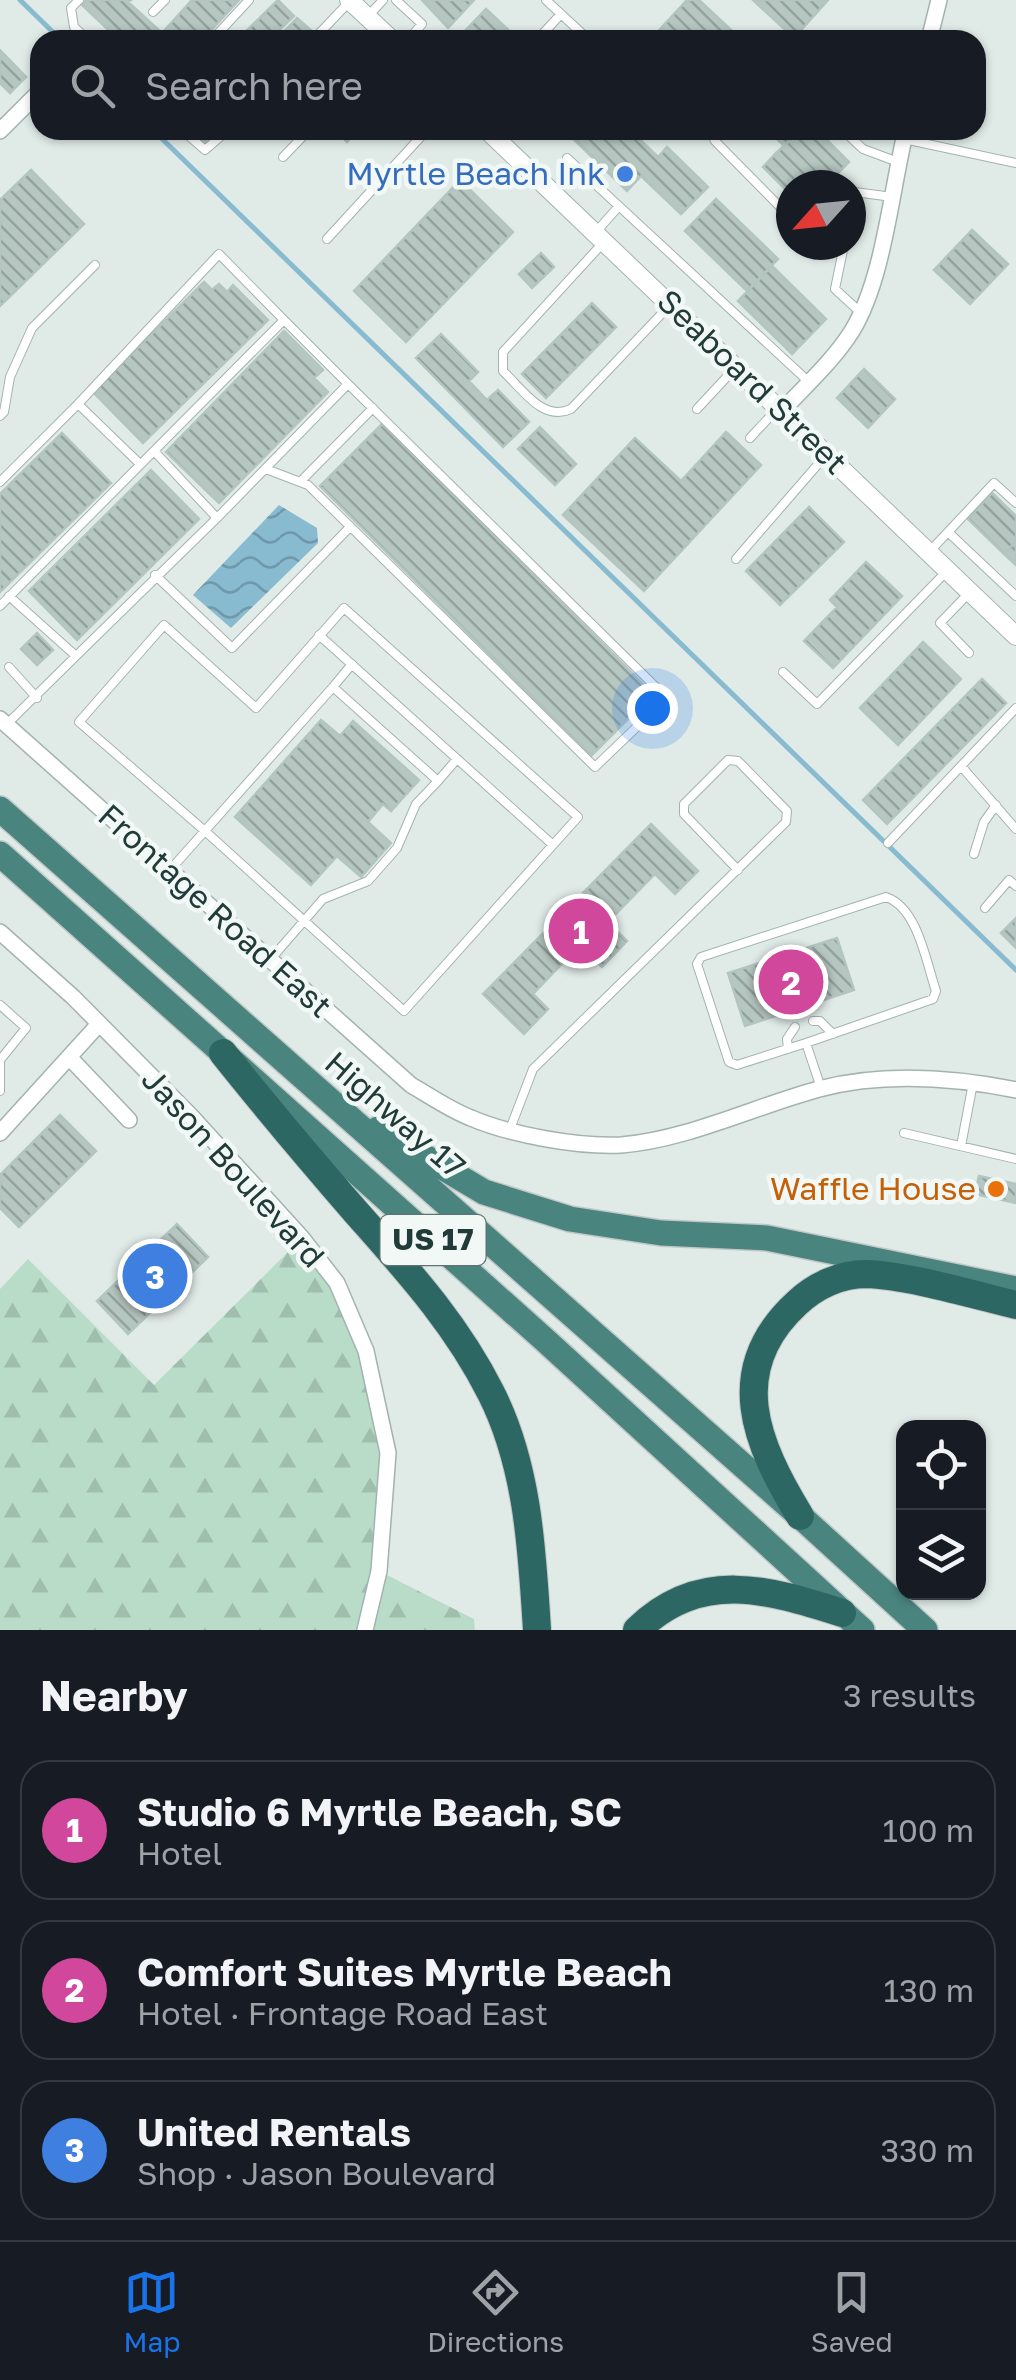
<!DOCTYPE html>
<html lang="en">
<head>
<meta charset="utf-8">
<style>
	:root { --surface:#171b24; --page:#242831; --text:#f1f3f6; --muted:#9ea1a6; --line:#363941; --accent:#1a73e8 }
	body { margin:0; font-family:"Golos Text",sans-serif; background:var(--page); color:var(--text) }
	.controls { position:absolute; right:30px; bottom:30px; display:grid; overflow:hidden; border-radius:20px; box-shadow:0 2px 8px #0004 }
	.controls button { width:90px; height:90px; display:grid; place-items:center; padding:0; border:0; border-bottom:2px solid var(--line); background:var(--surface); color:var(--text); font:50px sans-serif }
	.compass { position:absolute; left:776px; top:170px; width:90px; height:90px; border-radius:50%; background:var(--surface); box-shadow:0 2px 8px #0004; rotate:243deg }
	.you { position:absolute; left:652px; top:708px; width:35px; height:35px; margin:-25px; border:8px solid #fff; border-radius:50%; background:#1a73e8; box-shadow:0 0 0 15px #1a73e833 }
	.badge { display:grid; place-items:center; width:65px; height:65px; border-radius:50%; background:var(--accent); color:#fff; font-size:32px; font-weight:700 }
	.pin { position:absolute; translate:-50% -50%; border:5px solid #fff; box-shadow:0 2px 10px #0006 }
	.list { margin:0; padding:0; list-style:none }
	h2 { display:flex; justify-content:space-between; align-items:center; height:130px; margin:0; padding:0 40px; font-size:42px }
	h2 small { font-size:32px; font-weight:400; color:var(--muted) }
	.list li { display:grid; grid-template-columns:65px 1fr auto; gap:30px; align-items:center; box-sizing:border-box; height:140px; margin:0 20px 20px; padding:0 20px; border:2px solid var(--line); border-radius:30px }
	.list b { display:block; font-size:38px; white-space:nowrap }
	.list p { margin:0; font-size:32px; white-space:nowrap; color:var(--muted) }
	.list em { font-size:32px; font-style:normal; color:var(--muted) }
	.icon { flex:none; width:55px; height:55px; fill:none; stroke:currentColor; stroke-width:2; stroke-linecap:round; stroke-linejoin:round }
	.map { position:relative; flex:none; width:1016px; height:1630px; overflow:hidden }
	.search { position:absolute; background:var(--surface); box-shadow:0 2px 8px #0004; left:30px; right:30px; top:30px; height:110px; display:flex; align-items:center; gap:25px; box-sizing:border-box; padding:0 35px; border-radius:30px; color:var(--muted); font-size:38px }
	.sheet { height:610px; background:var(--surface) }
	nav { display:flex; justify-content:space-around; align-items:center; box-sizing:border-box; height:140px; border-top:2px solid var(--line); background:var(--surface); font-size:28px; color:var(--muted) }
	nav a { display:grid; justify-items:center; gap:5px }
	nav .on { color:var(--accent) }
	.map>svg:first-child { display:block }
	.forest { fill:url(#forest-firs) }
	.water { fill:url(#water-waves) }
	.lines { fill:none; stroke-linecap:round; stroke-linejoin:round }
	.stream { stroke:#88bad0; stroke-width:5 }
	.building { fill:url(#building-back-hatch); stroke:#b3c5c0; stroke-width:2.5 }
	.service-casing { stroke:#a3b3b0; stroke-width:10 }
	.minor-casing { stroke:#a3b3b0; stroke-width:18 }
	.tertiary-casing { stroke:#a3b3b0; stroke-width:20 }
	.trunk-casing { stroke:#c1c8c7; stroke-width:28 }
	.motorway-casing { stroke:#c1c8c7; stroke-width:30 }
	.service { stroke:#fff; stroke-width:8 }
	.minor { stroke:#fff; stroke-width:15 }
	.tertiary { stroke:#fff; stroke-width:18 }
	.trunk { stroke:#49847f; stroke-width:25 }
	.motorway { stroke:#2d6764; stroke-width:28 }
	.shop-dot { fill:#3f7fe0; stroke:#f1f8f5; stroke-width:4 }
	.food-dot { fill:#e8710a; stroke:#f1f8f5; stroke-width:4 }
	.labels { text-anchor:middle; stroke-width:9; stroke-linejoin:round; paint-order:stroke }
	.shield { fill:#f1f8f5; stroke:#5f7471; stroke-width:2.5 }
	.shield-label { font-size:30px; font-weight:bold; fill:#213b38 }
	.shop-label { font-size:32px; fill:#366cbe; stroke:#f1f8f5; text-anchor:end }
	.street-label { font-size:32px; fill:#213b38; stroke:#f1f8f5 }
	.food-label { font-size:32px; fill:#c56008; stroke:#f1f8f5; text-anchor:end }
</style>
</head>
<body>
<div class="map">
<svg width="1016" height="1630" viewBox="0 0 1016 1630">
	<defs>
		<pattern id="forest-firs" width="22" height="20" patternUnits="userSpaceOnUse" patternTransform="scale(2.5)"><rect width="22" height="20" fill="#b9dcc8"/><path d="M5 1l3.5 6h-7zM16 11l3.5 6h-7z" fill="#9fbead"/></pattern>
		<pattern id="water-waves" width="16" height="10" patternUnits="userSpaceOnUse" patternTransform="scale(2.5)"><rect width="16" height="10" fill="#88bad0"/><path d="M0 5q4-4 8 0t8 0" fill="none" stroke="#6f98aa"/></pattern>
		<pattern id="building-back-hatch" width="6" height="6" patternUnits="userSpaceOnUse" patternTransform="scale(2.5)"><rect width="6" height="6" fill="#b6c6c1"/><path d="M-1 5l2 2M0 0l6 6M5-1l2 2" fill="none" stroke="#94a29e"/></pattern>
	</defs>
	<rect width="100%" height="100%" fill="#e0ebe8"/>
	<path class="forest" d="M302,1238L337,1283L366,1351L388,1453L379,1571L474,1619L475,1630H0V1289L28,1259L154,1385Z"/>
	<path class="water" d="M279,505L317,528L318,543L231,628L193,595Z"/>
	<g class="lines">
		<path class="stream" d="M20,0L61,40
			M153,130L1016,970"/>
	</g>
	<path class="building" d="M86,0H131L128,2L162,33L192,0H239L202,40H119L82,5Z
		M278,0L294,16L269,40H237Z
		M422,0H474L448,28Z
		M687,0H699L742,40H701L694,34L689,40H650Z
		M753,0H828L794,38Z
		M486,9L519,40H469L462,34Z
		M297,18L313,32L306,40H276Z
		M0,50L26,77L10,93L0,83Z
		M191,130H222L207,146Z
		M335,130H358L347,142Z
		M568,130H630L658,157L667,147L708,187L681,214L641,176L627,191L566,132Z
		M768,130H817L849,162L829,182L789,141L784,146Z
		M789,141L829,182L832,185H808L776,153Z
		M776,153L808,185H791V195L763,167Z
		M31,170L84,224L0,306V200Z
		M460,180L513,232L406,342L354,291Z
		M716,199L778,259L747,291L685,231Z
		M972,230L1008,264L970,304L934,270Z
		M541,253L554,267L532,288L519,274Z
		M772,266L826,319L792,354L738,301Z
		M204,282L212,290L219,284L227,292L233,285L268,320L143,443L93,392Z
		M592,303L616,327L546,398L522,374Z
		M284,331L323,370L314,378L328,392L219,503L166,452Z
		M441,334L478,372L469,381L487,400L498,390L529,422L503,447L416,358Z
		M864,369L895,399L868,428L837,398Z
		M382,424L653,694L591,756L320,486Z
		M540,427L576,464L555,485L518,449Z
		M726,432L761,465L644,591L563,515L635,438L681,481Z
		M62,433L111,483L0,592V494Z
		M151,470L199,519L77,640L29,591Z
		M992,493L1016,516V541L1004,554L968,519Z
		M809,507L844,542L780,605L746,571Z
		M1016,541V565L1004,554Z
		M866,562L902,596L833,668L804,641L837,607L830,600Z
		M37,633L53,650L37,665L21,649Z
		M923,642L961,679L898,745L860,708Z
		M982,679L1006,703L887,824L863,800Z
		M321,720L340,736L353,721L419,780L391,811L383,804L368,822L391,843L361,877L337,856L311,885L235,817Z
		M651,824L698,871L675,894L655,874L608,922L627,941L602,967L580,945L533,994L548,1009L524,1034L483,994Z
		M1016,918V948L1001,933Z
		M837,938L854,990L745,1026L728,973Z
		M60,1115L96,1151L19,1227L0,1208V1175Z
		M979,1176L1016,1184V1203L975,1194Z
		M177,1224L208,1257L128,1334L97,1301Z"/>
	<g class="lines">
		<g class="service-casing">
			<path id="service" d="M79,0L71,8L74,27L88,40
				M396,0L422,24L408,40
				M153,12L165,0
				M561,14L589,40
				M369,15L383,0
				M212,40L249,0
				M313,40L350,1
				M537,40L561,14L546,0
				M182,130L205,150L228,130
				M710,130L715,141L790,217
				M843,130L863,149L898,162
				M904,139L1016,163
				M500,142L512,130
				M283,157L309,130
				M567,158L809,382
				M851,213L855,192L892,197
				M596,232L619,206
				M327,239L427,130
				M602,244L503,352V371C523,390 543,422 571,409L671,304
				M844,245L835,289L860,312
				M697,409L736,367
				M0,416L4,412L10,377L32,328L95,265
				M750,438L777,409
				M154,451L217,518L348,384L284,320
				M266,469L308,485L595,767L667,698L348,384
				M302,480L373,408
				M0,482L78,404L140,464
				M948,532L994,483L1016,503
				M929,552L948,532L1016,596
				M736,559L826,455
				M155,575L232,648L350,527
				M9,596L76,656L217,518
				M0,606L284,320L219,254L78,404
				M344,608L578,817L404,1011L205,831L79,722L164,625L256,708Z
				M319,635L553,845
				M969,653L940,623L970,592
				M9,667L37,698
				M783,672L817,704L948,570
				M333,687L352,664
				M6,725L76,656
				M961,766L1016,829
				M438,781L457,759
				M888,843L1016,708
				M974,854L984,822L996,805
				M170,870L333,687L438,781L416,804L397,848L368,881L323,899L270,960
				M985,908L1009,880L1016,886
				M0,1005L26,1028L0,1060
				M813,1021H820L833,1034
				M806,1043L933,999L936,991C926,962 918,908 886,897L701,957L697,964L729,1062L737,1065L806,1043L821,1088
				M788,1049L787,1039L795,1027
				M0,1091V1060
				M510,1129L533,1069L786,822L787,811L738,761L728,760L684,804V814L738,870
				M904,1133L1016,1159
				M961,1146L973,1083"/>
		</g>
		<g class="minor-casing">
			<path id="minor" d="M929,40L939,0
				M0,131L40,91
				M781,412C805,386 833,361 852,331C884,279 891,190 906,130
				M0,719L411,1085C430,1096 450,1110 471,1118C511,1135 577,1147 621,1145C686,1140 756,1106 819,1089C884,1072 951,1077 1016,1090
				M0,932L73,997L191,1116L302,1238L337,1283L366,1351L388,1453L379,1571L365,1630
				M69,1057L129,1120
				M0,1133L99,1024"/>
		</g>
		<g class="tertiary-casing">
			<path id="tertiary" d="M349,0L392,40
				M487,130L1016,636"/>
		</g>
		<g class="trunk-casing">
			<path id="trunk" d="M0,809L800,1516L925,1630
				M0,854L546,1341L862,1630
				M378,1129L484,1192L570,1219L661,1233L767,1238L1016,1289"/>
		</g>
		<g class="motorway-casing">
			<path id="motorway" d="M223,1053C266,1107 310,1159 355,1211C406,1269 456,1323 491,1393C528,1466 532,1550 537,1630
				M800,1516C756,1444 724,1370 797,1303C815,1286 840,1274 866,1274C907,1275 975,1295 1016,1305
				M637,1630C700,1569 767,1589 842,1613"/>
		</g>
		<use href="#service" class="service"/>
		<use href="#minor" class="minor"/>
		<use href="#tertiary" class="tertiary"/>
		<use href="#trunk" class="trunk"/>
		<use href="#motorway" class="motorway"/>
	</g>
	<circle class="shop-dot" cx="625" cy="174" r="10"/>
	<circle class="food-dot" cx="996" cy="1189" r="10"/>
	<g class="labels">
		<rect class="shield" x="380.5" y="1215" width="105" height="50" rx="8"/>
		<g class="shield-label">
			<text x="433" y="1250">US 17</text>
		</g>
		<g class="shop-label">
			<text x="605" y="185">Myrtle Beach Ink</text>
		</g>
		<g class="street-label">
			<text transform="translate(752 382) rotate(44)" y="11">Seaboard Street</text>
			<text transform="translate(215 911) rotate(42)" y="11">Frontage Road East</text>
			<text transform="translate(395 1115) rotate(41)" y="11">Highway 17</text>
			<text transform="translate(233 1168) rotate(48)" y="11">Jason Boulevard</text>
		</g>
		<g class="food-label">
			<text x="976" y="1200">Waffle House</text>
		</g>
	</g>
</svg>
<div class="controls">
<button><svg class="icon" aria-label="locate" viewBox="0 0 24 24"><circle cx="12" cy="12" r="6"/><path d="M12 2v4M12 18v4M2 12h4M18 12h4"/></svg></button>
<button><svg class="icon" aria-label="layers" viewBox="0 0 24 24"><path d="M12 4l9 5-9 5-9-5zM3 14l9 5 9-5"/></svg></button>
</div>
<svg class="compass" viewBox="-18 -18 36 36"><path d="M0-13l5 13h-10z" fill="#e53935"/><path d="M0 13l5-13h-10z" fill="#9ea1a6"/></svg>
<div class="you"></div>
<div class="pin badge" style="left:581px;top:931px;background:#d1479c">1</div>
<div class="pin badge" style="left:791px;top:982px;background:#d1479c">2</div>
<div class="pin badge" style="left:155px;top:1276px;background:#3f7fe0">3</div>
<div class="search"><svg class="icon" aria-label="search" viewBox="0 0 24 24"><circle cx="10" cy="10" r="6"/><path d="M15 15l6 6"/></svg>Search here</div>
</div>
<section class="sheet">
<h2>Nearby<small>3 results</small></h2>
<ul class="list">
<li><span class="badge" style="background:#d1479c">1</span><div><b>Studio 6 Myrtle Beach, SC</b><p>Hotel</p></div><em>100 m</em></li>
<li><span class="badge" style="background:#d1479c">2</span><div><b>Comfort Suites Myrtle Beach</b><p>Hotel · Frontage Road East</p></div><em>130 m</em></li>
<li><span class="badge" style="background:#3f7fe0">3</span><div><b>United Rentals</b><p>Shop · Jason Boulevard</p></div><em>330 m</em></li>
</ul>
</section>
<nav>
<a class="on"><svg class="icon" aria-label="map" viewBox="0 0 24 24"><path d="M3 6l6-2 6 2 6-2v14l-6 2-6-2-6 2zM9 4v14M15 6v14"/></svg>Map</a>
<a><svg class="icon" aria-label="directions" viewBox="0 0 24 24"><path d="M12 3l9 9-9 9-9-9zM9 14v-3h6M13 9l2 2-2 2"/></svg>Directions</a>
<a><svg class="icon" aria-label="saved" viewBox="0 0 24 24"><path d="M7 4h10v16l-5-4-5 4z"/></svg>Saved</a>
</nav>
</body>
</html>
